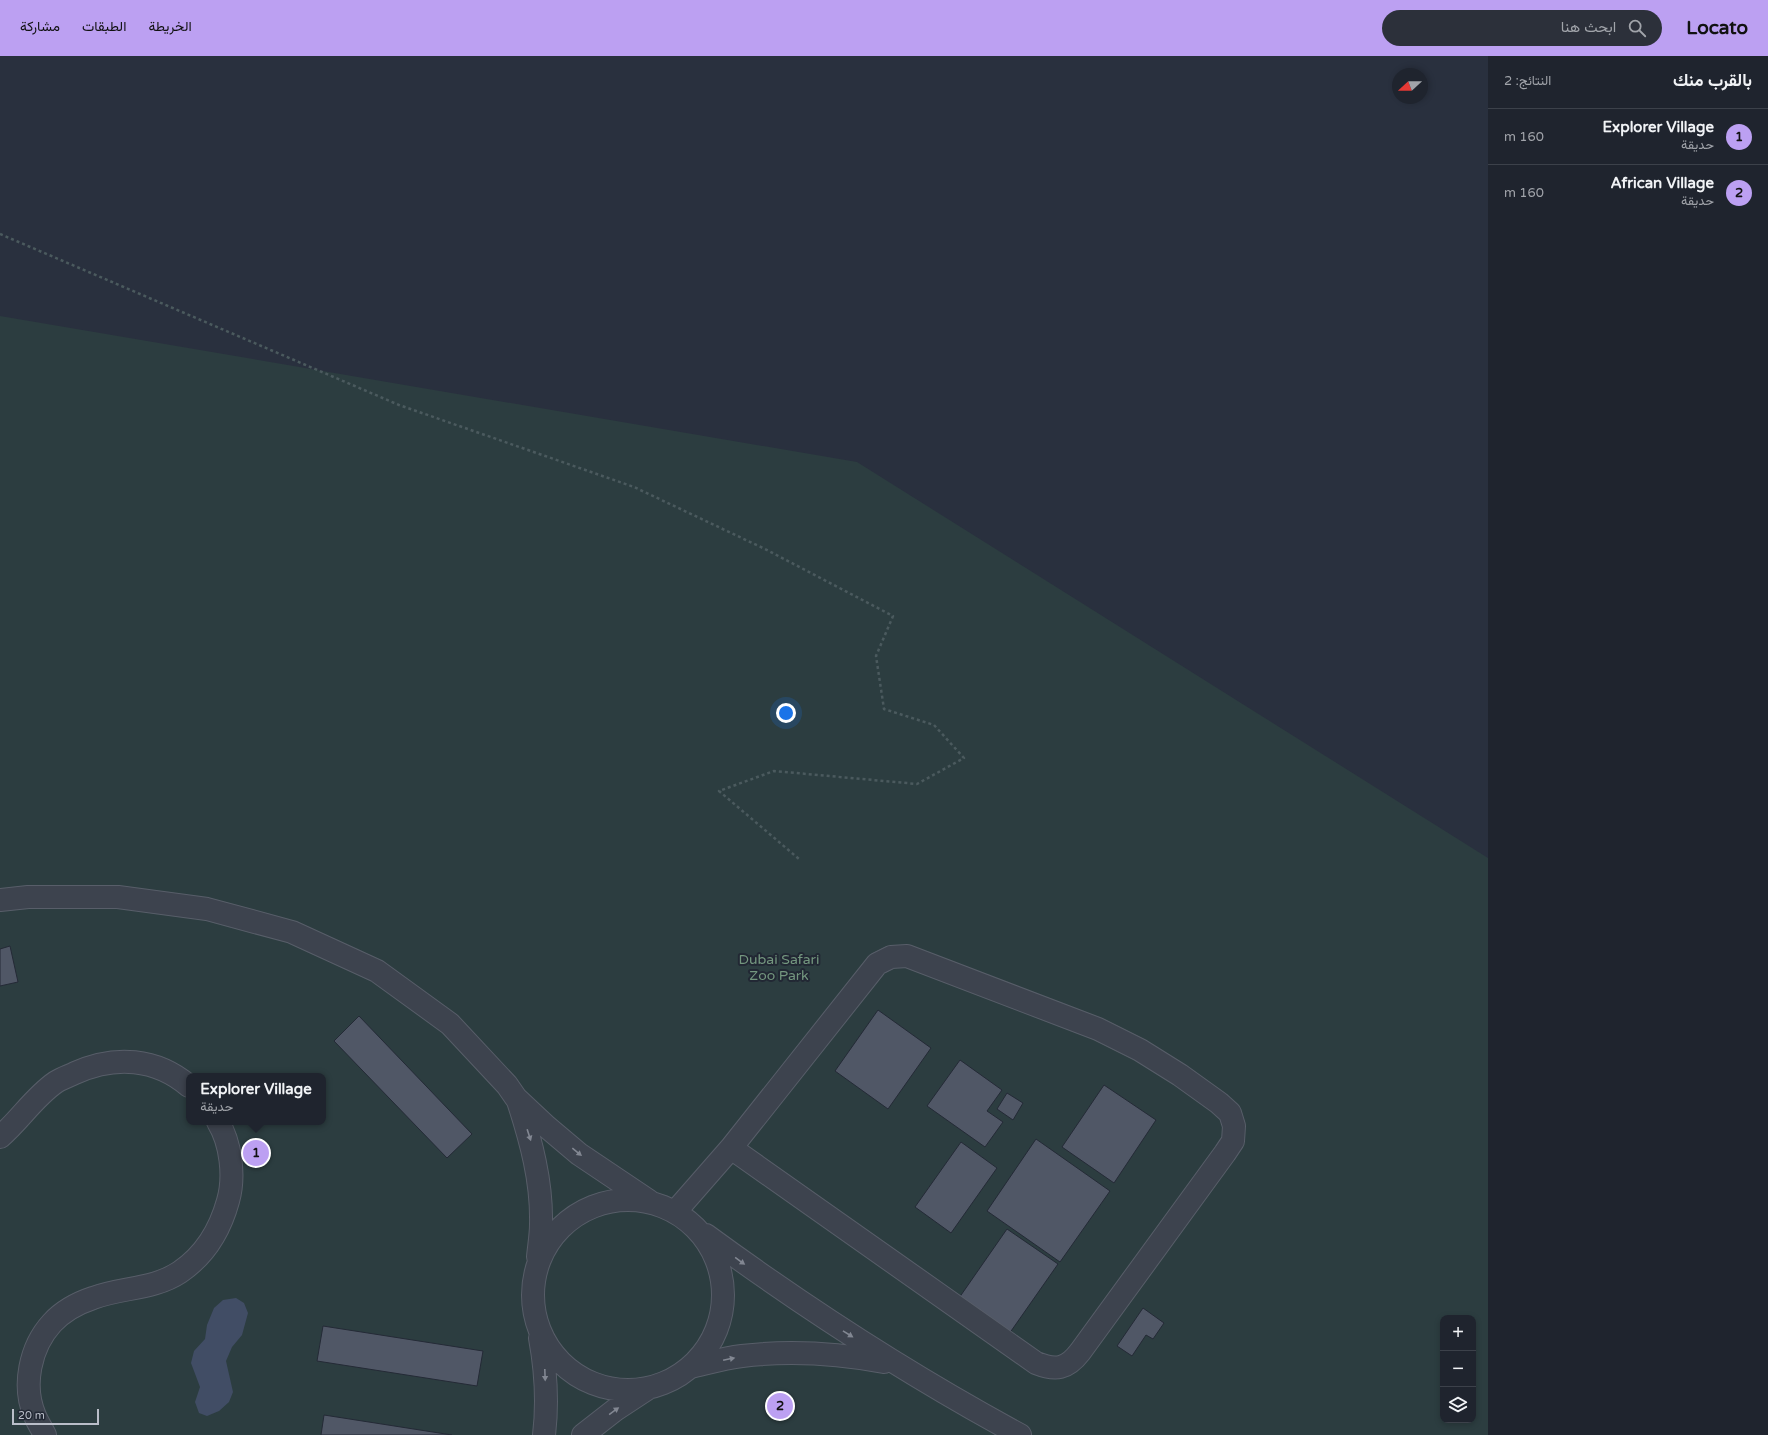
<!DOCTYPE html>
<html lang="ar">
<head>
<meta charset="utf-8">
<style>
	:root { --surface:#1f242e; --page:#2c303a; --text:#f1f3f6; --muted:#a1a4aa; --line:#3c414a; --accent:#bca0f2 }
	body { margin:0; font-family:"Varela Round",Vazirmatn,sans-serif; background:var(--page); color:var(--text); direction:rtl }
	.controls { position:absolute; right:12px; bottom:12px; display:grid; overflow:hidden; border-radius:8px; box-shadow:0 2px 6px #0003 }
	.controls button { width:36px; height:36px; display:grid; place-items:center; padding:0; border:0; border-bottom:1px solid var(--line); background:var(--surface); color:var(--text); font:20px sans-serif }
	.compass { position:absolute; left:1392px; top:12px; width:36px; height:36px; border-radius:50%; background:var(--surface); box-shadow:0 2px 6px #0003; rotate:249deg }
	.scale { position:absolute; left:12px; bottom:10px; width:87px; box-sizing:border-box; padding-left:4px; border:2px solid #babec9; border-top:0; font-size:11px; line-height:14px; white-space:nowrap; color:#babec9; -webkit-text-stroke:3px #222834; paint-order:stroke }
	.you { position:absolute; left:786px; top:657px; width:14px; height:14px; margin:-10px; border:3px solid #fff; border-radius:50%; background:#1a73e8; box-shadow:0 0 0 6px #1a73e833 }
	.badge { display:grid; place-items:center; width:26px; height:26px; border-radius:50%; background:var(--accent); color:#111; font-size:13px; font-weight:700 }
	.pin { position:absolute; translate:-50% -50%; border:2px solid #fff; box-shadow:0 1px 4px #0006 }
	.popup { position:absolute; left:186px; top:1017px; width:140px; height:52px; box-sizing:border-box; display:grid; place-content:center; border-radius:8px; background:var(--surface); filter:drop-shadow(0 1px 3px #0005); font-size:13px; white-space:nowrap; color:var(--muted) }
	.popup b { font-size:15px; color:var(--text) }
	.popup::after { content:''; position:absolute; left:50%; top:100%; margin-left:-8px; border:8px solid transparent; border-top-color:var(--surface) }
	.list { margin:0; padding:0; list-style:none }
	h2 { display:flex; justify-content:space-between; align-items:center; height:52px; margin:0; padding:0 16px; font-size:17px }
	h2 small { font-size:13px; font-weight:400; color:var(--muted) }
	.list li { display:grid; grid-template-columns:26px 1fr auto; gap:12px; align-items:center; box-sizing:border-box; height:56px; padding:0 16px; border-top:1px solid var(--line) }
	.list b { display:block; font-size:15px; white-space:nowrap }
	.list p { margin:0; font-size:13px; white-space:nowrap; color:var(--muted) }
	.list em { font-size:13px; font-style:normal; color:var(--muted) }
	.icon { flex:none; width:22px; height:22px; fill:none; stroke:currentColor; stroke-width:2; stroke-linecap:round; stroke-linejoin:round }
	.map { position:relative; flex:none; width:1488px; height:1379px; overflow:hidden; direction:ltr }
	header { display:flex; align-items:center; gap:24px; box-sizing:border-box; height:56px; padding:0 20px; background:var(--accent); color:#111 }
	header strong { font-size:19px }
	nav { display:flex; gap:22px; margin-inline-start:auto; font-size:14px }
	.search { width:280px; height:36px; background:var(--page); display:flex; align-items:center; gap:10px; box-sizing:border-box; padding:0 14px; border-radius:22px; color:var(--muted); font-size:15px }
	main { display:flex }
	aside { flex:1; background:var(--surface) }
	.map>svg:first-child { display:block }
	.green { fill:#2c3d40; fill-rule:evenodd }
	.water { fill:#414d65 }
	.building { fill:#505766; stroke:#242a36 }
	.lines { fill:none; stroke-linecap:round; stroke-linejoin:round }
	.minor-casing { stroke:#585e69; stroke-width:24 }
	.path { stroke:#4b5a5e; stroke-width:2.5; stroke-dasharray:3 3; stroke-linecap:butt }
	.minor { stroke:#3d434e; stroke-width:22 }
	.oneway { fill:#828792 }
	.labels { text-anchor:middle; stroke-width:4; stroke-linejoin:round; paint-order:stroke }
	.park-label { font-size:14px; fill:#74977f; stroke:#222834 }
</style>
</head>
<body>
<header>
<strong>Locato</strong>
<div class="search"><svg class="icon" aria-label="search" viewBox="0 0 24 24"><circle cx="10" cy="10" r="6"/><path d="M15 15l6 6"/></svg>ابحث هنا</div>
<nav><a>الخريطة</a><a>الطبقات</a><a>مشاركة</a></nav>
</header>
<main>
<aside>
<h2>بالقرب منك<small>النتائج: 2</small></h2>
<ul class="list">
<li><span class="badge">1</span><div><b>Explorer Village</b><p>حديقة</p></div><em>160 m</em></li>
<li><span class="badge">2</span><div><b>African Village</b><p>حديقة</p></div><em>160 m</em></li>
</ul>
</aside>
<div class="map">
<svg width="1488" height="1379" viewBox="0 0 1488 1379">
	<rect width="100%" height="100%" fill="#29303e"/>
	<path class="green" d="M0,260L857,406L1488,802V1379H0ZM189,1020H323V1066H189ZM1443,1262H1473V1364H1443Z"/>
	<path class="water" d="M236,1242L244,1247L248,1257L242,1279L232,1291L226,1305L233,1336L229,1346L219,1355L207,1360L199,1357L195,1346L200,1331L191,1307L194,1295L205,1283L207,1269L214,1252L223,1244Z"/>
	<path class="building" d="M10,890L18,926L0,930V893Z
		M878,954L931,992L888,1053L835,1015Z
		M359,960L472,1078L447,1102L334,985Z
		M960,1004L1002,1034L987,1055L1003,1066L985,1091L927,1050Z
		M1104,1029L1156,1064L1114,1127L1062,1091Z
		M1007,1037L1023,1047L1013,1064L997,1053Z
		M1036,1083L1110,1135L1060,1206L987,1155Z
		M961,1086L997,1112L951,1177L915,1151Z
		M1007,1173L1058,1208L1009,1278L959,1242Z
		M1143,1252L1164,1267L1153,1283L1146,1279L1132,1300L1117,1290Z
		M323,1270L483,1295L477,1330L317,1305Z
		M324,1359L452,1379H321Z"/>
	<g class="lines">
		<g class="minor-casing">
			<path id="minor" d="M0,844L28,841H118L207,853L292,876L377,915L450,968L507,1029L516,1042L547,1071L579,1098L649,1145
				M907,900L1098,973L1140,994L1180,1019L1219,1047L1230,1057L1234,1070L1233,1085L1225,1097L1080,1296C1067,1313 1056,1315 1036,1307L731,1092L877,908L891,901Z
				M518,1045C531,1085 542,1125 541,1168C541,1179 539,1190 538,1201
				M0,1081C20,1064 34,1041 56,1026C62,1022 69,1020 75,1017C115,999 156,1002 189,1030
				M533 1239a95 95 0 1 1 190 0a95 95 0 1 1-190 0Z
				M675,1156L731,1092
				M706,1179C807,1253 911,1320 1020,1379
				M540,1282C546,1315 548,1346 544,1379
				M691,1311C708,1307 725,1302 742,1300C791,1294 836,1297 884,1306
				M45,1379C42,1373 38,1367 35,1360C22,1330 30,1291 52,1267C63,1255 78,1247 93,1242C122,1231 153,1234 180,1216C205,1199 220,1174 228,1145C235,1121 231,1087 218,1066
				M583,1379L615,1354L647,1333"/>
		</g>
		<path class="path" d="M0,178L399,349L634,431L765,493L893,560L876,600L884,653L934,669L964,702L917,728L774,715L719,735L799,803"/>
		<use href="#minor" class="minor"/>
	</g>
	<defs><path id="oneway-solid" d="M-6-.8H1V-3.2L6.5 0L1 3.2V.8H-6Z"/></defs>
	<g class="oneway">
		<use href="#oneway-solid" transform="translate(529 1079) rotate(72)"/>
		<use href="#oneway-solid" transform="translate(577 1096) rotate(39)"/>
		<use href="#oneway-solid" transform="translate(740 1205) rotate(36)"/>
		<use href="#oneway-solid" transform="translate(848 1278) rotate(32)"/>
		<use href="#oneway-solid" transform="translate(729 1303) rotate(-12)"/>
		<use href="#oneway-solid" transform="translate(545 1319) rotate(88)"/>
		<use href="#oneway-solid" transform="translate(614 1355) rotate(-36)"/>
	</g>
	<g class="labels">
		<g class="park-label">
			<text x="779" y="908">Dubai Safari<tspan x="779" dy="16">Zoo Park</tspan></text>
		</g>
	</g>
</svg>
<div class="controls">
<button>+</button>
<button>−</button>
<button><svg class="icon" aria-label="layers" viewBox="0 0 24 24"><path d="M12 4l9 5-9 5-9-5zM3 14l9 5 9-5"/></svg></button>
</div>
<svg class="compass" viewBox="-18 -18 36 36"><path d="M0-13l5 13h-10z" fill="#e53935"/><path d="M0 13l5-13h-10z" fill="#a1a4aa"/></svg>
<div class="scale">20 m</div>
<div class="you"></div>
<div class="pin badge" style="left:256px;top:1097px">1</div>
<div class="popup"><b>Explorer Village</b>حديقة</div>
<div class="pin badge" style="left:780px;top:1350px">2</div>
</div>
</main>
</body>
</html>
